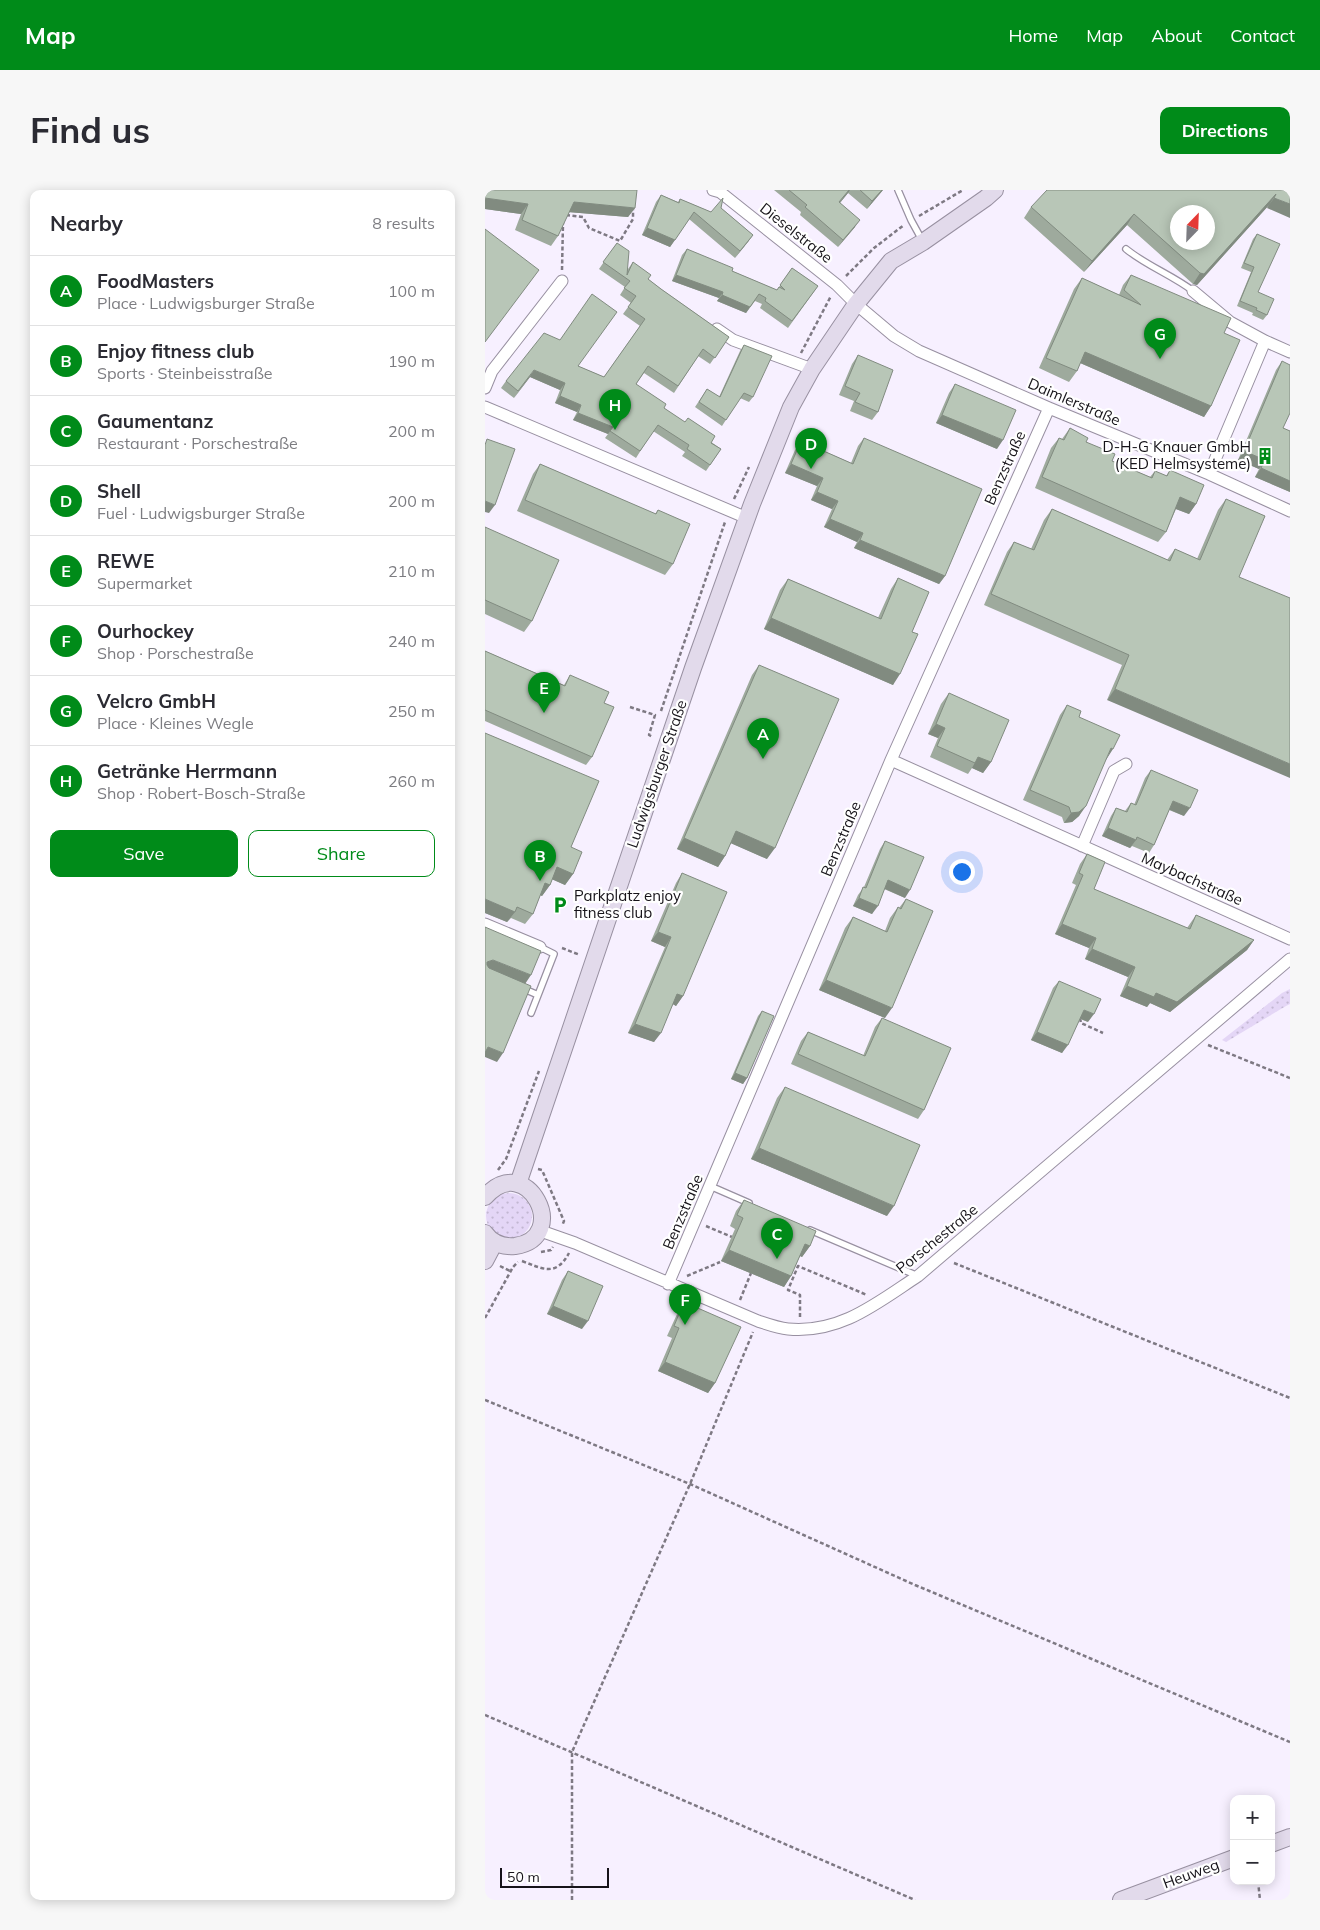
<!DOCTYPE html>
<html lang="en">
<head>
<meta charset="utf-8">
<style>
	:root { --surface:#fff; --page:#f7f7f7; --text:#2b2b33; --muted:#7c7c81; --line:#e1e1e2; --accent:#008b19 }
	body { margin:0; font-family:Mulish,sans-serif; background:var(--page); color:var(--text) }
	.controls { position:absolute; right:15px; bottom:15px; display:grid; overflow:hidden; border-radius:10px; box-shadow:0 2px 12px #0003 }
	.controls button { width:45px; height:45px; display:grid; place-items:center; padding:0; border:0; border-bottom:1px solid var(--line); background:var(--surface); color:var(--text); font:25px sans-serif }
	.compass { position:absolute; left:685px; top:15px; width:45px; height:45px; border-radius:50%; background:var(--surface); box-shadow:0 2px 12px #0003; rotate:23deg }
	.scale { position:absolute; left:15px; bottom:12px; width:109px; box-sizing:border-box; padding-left:5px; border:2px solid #161319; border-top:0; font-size:14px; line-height:18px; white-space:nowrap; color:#161319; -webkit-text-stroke:4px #fff; paint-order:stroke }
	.you { position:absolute; left:476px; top:681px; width:18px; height:18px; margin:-12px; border:4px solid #fff; border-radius:50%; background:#1a73e8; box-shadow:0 0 0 8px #1a73e833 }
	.badge { display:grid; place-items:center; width:32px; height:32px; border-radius:50%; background:var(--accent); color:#fff; font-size:16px; font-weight:700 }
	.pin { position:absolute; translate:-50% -41px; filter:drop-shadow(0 1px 2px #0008) }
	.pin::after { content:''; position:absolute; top:26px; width:18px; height:15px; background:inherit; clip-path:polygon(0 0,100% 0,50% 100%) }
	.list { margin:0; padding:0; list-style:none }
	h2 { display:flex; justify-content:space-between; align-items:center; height:65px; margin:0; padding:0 20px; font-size:21px }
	h2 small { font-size:16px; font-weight:400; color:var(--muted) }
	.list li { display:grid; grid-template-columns:32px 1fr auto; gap:15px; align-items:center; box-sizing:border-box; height:70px; padding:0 20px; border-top:1px solid var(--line) }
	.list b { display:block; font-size:19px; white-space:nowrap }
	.list p { margin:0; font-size:16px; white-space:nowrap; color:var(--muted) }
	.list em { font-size:16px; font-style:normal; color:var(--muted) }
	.actions { display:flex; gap:10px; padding:15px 20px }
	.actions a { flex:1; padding:11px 0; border:1px solid var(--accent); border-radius:10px; text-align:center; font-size:18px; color:var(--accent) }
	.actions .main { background:var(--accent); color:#fff }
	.map { position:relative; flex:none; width:805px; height:1710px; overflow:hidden; border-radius:10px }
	header { display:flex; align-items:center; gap:30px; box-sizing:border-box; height:70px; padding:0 25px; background:var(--accent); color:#fff }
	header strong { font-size:24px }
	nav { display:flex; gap:28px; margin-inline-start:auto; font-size:18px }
	.intro { display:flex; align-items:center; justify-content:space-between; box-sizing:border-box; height:120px; padding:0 30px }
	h1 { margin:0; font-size:35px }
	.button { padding:12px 22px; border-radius:10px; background:var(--accent); color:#fff; font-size:18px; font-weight:700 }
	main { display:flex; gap:30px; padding:0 30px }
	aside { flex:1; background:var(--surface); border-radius:10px; box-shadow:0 2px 12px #0003 }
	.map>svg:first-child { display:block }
	.grass { fill:url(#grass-dots) }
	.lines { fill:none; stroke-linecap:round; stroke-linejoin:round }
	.lane-casing { stroke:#9890a1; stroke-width:8 }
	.street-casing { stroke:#9890a1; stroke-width:13 }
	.secondary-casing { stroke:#9890a1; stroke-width:18 }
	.path { stroke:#7e7983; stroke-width:2.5; stroke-dasharray:4 2.5; stroke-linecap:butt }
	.lane { stroke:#fff; stroke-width:5.5 }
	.street { stroke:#fff; stroke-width:11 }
	.secondary { stroke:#e2daeb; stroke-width:16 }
	.wall { fill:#9eaa9d }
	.shaded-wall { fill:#818b80 }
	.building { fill:#b8c6b7; stroke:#818b80; fill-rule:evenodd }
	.labels { text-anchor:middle; stroke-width:4.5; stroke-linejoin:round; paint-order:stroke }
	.street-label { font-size:15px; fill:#161319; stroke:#fff }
	.poi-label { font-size:15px; fill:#161319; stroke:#fff; text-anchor:end }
</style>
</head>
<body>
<header>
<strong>Map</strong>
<nav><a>Home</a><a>Map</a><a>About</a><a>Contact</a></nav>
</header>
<div class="intro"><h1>Find us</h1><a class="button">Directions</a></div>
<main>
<aside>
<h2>Nearby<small>8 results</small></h2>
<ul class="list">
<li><span class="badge">A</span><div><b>FoodMasters</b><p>Place · Ludwigsburger Straße</p></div><em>100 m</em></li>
<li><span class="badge">B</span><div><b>Enjoy fitness club</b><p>Sports · Steinbeisstraße</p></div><em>190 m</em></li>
<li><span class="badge">C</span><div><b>Gaumentanz</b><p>Restaurant · Porschestraße</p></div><em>200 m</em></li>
<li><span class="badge">D</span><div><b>Shell</b><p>Fuel · Ludwigsburger Straße</p></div><em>200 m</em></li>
<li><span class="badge">E</span><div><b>REWE</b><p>Supermarket</p></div><em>210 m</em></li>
<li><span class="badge">F</span><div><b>Ourhockey</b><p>Shop · Porschestraße</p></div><em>240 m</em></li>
<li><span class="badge">G</span><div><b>Velcro GmbH</b><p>Place · Kleines Wegle</p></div><em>250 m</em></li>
<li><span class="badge">H</span><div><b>Getränke Herrmann</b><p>Shop · Robert-Bosch-Straße</p></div><em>260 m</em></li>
</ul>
<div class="actions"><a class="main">Save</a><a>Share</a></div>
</aside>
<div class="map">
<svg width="805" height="1710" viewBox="0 0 805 1710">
	<defs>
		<pattern id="grass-dots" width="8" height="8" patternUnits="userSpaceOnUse" patternTransform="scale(1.25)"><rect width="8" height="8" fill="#e4d6f6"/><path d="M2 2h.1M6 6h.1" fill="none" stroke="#c3b7d2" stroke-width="1.8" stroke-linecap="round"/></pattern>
	</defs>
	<rect width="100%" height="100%" fill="#f7f0ff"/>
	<path class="grass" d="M805,799V814L801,816L741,852L737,850L797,803Z
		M1 1026a23 23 0 1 1 46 0a23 23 0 1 1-46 0Z"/>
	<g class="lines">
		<g class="lane-casing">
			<path id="lane" d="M413,0L426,30L437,50
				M641,59C662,76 687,85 708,101
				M37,798L53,805
				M46,823L69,764L55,757
				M225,996L264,1013
				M325,1040L433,1086"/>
		</g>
		<g class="street-casing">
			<path id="street" d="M228,0L235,2L352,95L371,114L409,146L434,161L564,218L724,284L805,321
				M708,101L745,132L780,151L805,162
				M232,139L248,150L327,179
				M0,198L7,181L77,91
				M0,217L262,328
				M724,284L780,151
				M406,570L805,749
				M597,656L629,581L641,574
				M0,734L55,757
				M53,1040L90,1053L273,1131C282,1134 293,1138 303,1139C355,1144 392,1113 433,1086L805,769
				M183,1094L406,570L564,218"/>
		</g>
		<g class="secondary-casing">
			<path id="secondary" d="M33,994L208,478L267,314L306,217L327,179L371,114L406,71L438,52L501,8L510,0
				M0,1007C42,959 87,1048 30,1056C18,1057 7,1053 0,1043
				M0,1071L10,1052
				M786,1654L805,1647
				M636,1710L749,1668"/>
		</g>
		<path class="path" d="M81,25L98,27L104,38L135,51L148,29V19
			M434,26L478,0
			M77,80L78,33
			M361,86L389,58L419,35
			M316,163L346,106
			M249,309L264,277
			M145,517L170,525L164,545L168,547
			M176,521L240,332
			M77,758L95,765
			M595,828L596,833L618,843
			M723,855L805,888
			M53,979L57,980L79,1031L77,1036
			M13,980L21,969L54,881
			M221,1036L247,1047
			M56,1062L66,1060L68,1057
			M37,1071C58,1079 71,1087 84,1063
			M469,1073L805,1208
			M15,1076L25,1081
			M202,1086L235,1072
			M255,1110L266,1083
			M315,1127V1105L303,1100L313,1076L382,1105
			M0,1128L28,1077L33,1072
			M0,1210L205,1294L430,1395L805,1552
			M0,1525L430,1710
			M773,1691L775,1710
			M87,1710V1562L205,1294L268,1142"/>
		<use href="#lane" class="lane"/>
		<use href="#street" class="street"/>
		<use href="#secondary" class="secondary"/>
	</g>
	<path class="wall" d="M0,0L150,18L143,27L84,22L73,46L66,56L30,40L36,24L0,19Z
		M289,0H398L382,19L363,3L355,13L370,37L353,57L315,25L316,22Z
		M805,0L782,18L784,15L712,95L708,94L642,35L599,82L539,28L546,17Z
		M176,5L193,12L195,9L226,22L236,18L268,45L250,68L204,29L185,57L157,45L171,12Z
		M772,44L773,102L782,125L778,130L767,125L768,123L752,116L766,82L756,78L768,49Z
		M132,53L143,79L148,72L163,89L176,99L244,147L225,174L213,166L189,203L159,183L151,194L179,218L236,259L221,281L197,266L200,262L168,241L151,268L120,248L123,244L88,230L92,222L70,213L75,200L45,187L29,208L16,198L21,191L93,176L119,187L155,136L138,124L146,113L135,105L140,97L114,79Z
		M202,59L247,81L292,100L307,78L333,96L303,138L275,118L277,114L270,111L261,123L232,111L234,108L187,91L197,65Z
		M646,85L739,143L726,216L719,227L595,173L592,181L584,192L554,178L589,99L597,88L634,105L638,95Z
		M259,155L268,207L264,212L255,208L237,236L210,217L222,199L234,207L255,161Z
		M373,165L393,222L387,230L365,221L369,211L354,205L367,174Z
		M797,171L798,238L805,241V302L770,287L774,279L753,270L791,180Z
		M470,194L512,259L451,233L464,203Z
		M585,238L601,252L627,271L665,287L670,281L681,286L685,280L711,314L704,324L691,319L681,342L673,352L550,298L566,258L574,248L577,249Z
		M379,248L460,386L454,394L369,358L372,352L339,337L347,319L326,310L332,296L300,283L310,260L316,251L366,273L373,256Z
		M55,274L170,324L173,320L188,374L180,385L32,321L48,284Z
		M741,309L780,326L622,510L637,475L499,415L522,362L529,352L546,359L559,330L567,319L682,370L690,359L712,369L733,320Z
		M0,337L47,431L39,442L0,424Z
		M413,388L427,442L408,495L279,439L295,400L303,389L393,428L406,399Z
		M0,461L79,495L85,485L119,513L107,567L101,575L0,531Z
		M274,475L282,669L246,653L240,666L233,677L192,659L267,485Z
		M464,503L506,572L498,583L487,578L483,584L445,567L453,548L443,544L456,514Z
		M582,515L594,527L621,569L594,626L587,632L579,633L577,627L538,610L575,525Z
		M666,580L699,626L684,620L669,655L664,663L647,656L645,658L617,646L626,626L631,618L640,621L646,613L649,615L660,588Z
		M400,651L420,708L399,699L387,724L368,716L373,705L379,697L395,659Z
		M86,657L88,684L80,695L67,689L65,695L57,706L55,705L48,724L40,734L26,728L22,732L0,723Z
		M602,664L609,699L702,738L711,725L769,750L762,760L685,822L665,813L662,817L635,806L643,787L600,769L604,758L570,744L591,695L587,693L595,674Z
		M197,683L198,806L191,816L188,814L169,852L143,843L180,757L166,751L191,693Z
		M421,709L400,828L334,800L360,738L368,727L400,741L405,728L413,717L414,718Z
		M574,791L603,832L595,829L577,863L546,850L568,798Z
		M277,821L262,888L258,894L246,889L273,826Z
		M397,828L439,920L433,929L306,874L316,851L323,842L378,866L390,837Z
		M300,897L402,1026L266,969L292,908Z
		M259,1010L325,1056L317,1067L315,1066L306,1086L299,1097L236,1071L250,1039L245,1036L251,1021Z
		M83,1081L97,1139L62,1124L77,1090Z
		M199,1112L230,1193L223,1203L173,1181L187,1148L182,1146L193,1122Z"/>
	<path class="shaded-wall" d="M364,0H365L363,3L349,20Z
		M397,0H398L382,19L387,11Z
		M791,4L784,15L712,95L708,94L715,83Z
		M0,8L43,14L36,24L0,19Z
		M789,8L805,14V28L782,18Z
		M89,12L150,18L143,27L82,22Z
		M649,24L642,35L599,82L607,71Z
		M375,30L370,37L353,57L358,50Z
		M162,38L190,50L185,57L157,45Z
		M268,45L263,52L250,68L255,61Z
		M191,85L238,102L234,108L187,91Z
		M237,105L265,117L261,123L232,111Z
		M600,162L726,216L719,227L593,172Z
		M49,180L80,193L75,200L45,187L29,208Z
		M75,206L96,215L92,222L70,213Z
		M93,223L128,237L123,244L88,230Z
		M457,225L518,250L512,259L451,233Z
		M759,261L780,270L774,279L753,270Z
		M306,274L338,288L332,296L300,283Z
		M776,278L805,291V302L770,287Z
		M332,302L353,311L347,319L326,310Z
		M695,307L711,314L704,324L688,318Z
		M0,311L10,315L4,323L0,322Z
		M345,329L378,343L372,352L339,337Z
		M375,350L460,386L454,394L369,358Z
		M286,428L415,484L408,495L279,439Z
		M630,499L805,574V588L622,510Z
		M451,534L460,538L453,548L443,544Z
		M626,558L628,559L621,570Z
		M493,567L506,572L498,583L487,578Z
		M688,611L705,618L699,626L683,619Z
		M601,616L594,626L587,632L579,633L586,623Z
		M623,638L651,650L645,658L617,646Z
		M251,641L290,658L282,669L243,652Z
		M199,648L240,666L233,677L192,659Z
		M72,677L88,684L80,695L64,688Z
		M403,690L425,700L420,708L398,698Z
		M60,693L65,695L57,706L53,704Z
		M374,708L393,716L387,724L368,716Z
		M0,709L30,722L22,732L0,723Z
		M577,734L611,748L604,758L570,744Z
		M173,742L186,747L180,757L166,751Z
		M769,750L762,760L685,822L665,813L662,817L635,806L642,796L671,803Z
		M607,759L650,777L643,787L600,769Z
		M8,770L46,785L40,794L2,779V772Z
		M341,790L407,818L400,828L334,800Z
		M192,804L198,806L191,816L186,813Z
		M599,820L609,824L603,832L594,828Z
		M150,834L176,843L169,852L143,843Z
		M552,842L583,855L577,863L546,850Z
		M3,857L18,863L12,872L0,867V861Z
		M250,883L262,888L258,894L246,889Z
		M274,958L409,1016L402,1026L266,969Z
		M320,1054L325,1056L317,1067L313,1065Z
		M244,1060L306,1086L299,1097L236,1071Z
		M68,1116L103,1131L97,1139L62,1124Z
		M180,1172L230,1193L223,1203L173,1181Z"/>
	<path class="building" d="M0,0H152L150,18L89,12L73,46L37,30L43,14L0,8Z
		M304,0H364L354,12L375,30L358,50L320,17L322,15Z
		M375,0H397L387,11Z
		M562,0H805V14L789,8L791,4L719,84L715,83L649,24L607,71L546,17ZM692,22H722V52H692Z
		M176,5L194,13L195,9L226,22L238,8L236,18L268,45L255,61L209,22L190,50L162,38Z
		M0,39L54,80L0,152Z
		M772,44L795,54L773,102L789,109L782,125L771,120L772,118L755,111L769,77L759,73Z
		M132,53L144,61L142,85L148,72L166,85L163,89L176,99L244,147L230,168L218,159L193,196L163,176L151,194L181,214L179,218L200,232L203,228L230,246L226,253L236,259L225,275L202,259L204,255L173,235L155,261L125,241L128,237L93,223L96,215L75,206L80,193L49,180L33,201L21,191L59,143L75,150L107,104L132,122L93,176L119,187L160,129L143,117L151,106L139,98L145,91L118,72Z
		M202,59L248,78L247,81L292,100L294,97L300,100L295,95L307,78L333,96L307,131L280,111L281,108L274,104L265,117L237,105L238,102L191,85Z
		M646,85L746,128L739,143L755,150L726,216L600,162L592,181L561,168L597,88L656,115L639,100Z
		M259,155L287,166L268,207L259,203L241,230L214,212L222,199L235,207Z
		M373,165L408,180L393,222L370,212L375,203L360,196Z
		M797,171L805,175V223L798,238L805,241V291L776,278L780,270L759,261Z
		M470,194L531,220L518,250L457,225Z
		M585,238L603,248L601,252L630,264L627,271L667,288L670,281L682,286L685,280L719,295L711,314L695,307L681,342L557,287L574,248L579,250Z
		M379,248L497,299L460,386L375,350L378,343L345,329L353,311L332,302L338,288L306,274L316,251L368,274Z
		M2,249L30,259L10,315L0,311V255Z
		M55,274L171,324L173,320L205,334L188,374L40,310Z
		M741,309L780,326L754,387L805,408V574L630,499L644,465L506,404L529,352L549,360L567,319L685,371L690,359L715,370Z
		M0,337L74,370L47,431L0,410Z
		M413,388L444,402L427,442L433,444L415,484L286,428L303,389L396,429Z
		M0,461L80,496L85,485L124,502L119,513L129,517L107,567L0,520Z
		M274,475L354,509L290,658L251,641L240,666L199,648Z
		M464,503L524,530L506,572L493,567L490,573L452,556L460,538L451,534Z
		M582,515L596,521L594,527L635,545L628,559L626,558L601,616L594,622L586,623L584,617L545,600Z
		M0,543L114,591L86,657L97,662L88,684L72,677L65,695L60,693L48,724L32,717L30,722L0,709Z
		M666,580L713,600L705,618L688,611L669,655L652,647L651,650L623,638L631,618L642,622L646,613L651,615Z
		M400,651L439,667L425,700L403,690L393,716L374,708L378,697L381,698Z
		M602,664L620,672L609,699L705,739L711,725L769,750L692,812L671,803L669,807L642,796L650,777L607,759L611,748L577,734L598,685L594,683Z
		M197,683L242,702L198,806L192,804L176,843L150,834L186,747L173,742Z
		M421,709L448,721L407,818L341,790L368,727L402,742L413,717L416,719Z
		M0,737L56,761L46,785L8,770L2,772V775L4,778L46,796L18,863L3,857L0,863Z
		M574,791L616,809L609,824L599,820L583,855L552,842Z
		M277,821L289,826L262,888L250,883Z
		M397,828L466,858L439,920L313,864L323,842L380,866Z
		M300,897L435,955L409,1016L274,958Z
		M259,1010L331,1041L325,1056L320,1054L306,1086L244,1060L258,1028L252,1025Z
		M83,1081L118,1096L103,1131L68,1116Z
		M199,1112L256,1137L230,1193L180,1172L194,1138L189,1136Z"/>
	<defs>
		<g id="building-bare" transform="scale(1.35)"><path d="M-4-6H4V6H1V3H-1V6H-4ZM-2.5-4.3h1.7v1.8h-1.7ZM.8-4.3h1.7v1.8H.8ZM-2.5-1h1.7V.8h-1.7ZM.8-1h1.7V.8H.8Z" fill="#008b19" stroke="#fff" stroke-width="2.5" paint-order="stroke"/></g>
		<g id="parking-bare" transform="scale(1.35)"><path d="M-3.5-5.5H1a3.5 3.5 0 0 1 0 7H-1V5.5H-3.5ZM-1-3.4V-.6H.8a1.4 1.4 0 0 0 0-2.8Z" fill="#008b19" stroke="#fff" stroke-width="2.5" paint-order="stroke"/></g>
	</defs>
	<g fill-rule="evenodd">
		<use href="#building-bare" x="780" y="266"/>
		<use href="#parking-bare" x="75" y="715"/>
	</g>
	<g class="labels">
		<g class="street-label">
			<text transform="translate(311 43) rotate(38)" y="5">Dieselstraße</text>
			<text transform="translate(589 212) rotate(23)" y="5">Daimlerstraße</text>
			<text transform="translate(520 278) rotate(-66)" y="5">Benzstraße</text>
			<text transform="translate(172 584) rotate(-71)" y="5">Ludwigsburger Straße</text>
			<text transform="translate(356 649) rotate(-67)" y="5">Benzstraße</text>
			<text transform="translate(707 689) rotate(24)" y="5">Maybachstraße</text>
			<text transform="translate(198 1022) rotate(-67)" y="5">Benzstraße</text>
			<text transform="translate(452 1049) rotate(-39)" y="5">Porschestraße</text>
			<text transform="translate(706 1684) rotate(-20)" y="5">Heuweg</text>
		</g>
		<g class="poi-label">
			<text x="766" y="262">D-H-G Knauer GmbH<tspan x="766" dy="17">(KED Helmsysteme)</tspan></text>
			<text x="89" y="711" text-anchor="start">Parkplatz enjoy<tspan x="89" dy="17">fitness club</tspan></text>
		</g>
	</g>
</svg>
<div class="controls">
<button>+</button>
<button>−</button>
</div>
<svg class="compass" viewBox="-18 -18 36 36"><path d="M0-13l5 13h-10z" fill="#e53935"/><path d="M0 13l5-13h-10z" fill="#7c7c81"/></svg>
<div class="scale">50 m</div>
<div class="you"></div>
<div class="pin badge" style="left:278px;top:569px">A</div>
<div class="pin badge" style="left:55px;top:691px">B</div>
<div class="pin badge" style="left:292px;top:1069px">C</div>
<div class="pin badge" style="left:326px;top:279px">D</div>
<div class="pin badge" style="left:59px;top:523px">E</div>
<div class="pin badge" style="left:200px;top:1135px">F</div>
<div class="pin badge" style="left:675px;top:169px">G</div>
<div class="pin badge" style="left:130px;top:240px">H</div>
</div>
</main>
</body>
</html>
